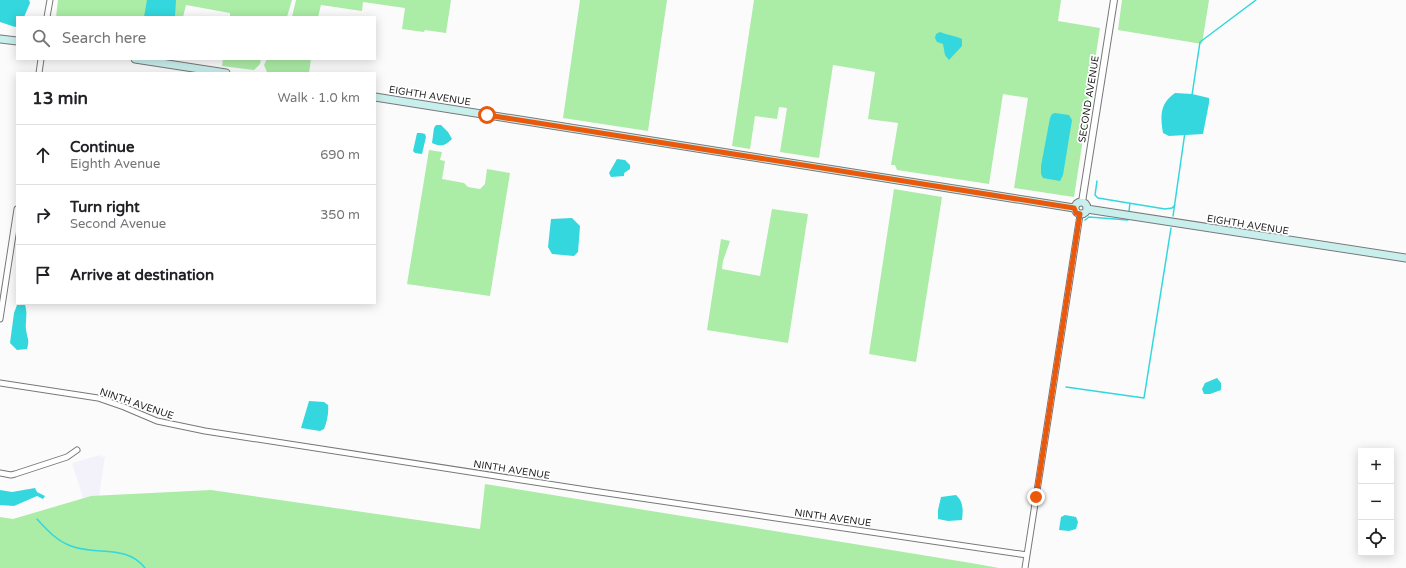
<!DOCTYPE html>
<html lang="en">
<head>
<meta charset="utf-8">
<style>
	:root { --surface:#fff; --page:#f2f2f2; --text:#202124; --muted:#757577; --line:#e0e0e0 }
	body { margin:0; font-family:"Varela Round",sans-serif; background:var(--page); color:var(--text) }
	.controls { position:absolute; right:12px; bottom:12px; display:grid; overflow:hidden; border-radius:0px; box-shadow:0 2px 10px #0003 }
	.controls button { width:36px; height:36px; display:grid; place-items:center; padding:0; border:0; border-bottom:1px solid var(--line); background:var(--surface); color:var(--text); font:20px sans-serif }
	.stop { position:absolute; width:12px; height:12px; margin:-9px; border:3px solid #ea580c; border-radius:50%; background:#fff }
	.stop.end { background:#ea580c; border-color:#fff; box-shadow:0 1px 4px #0008 }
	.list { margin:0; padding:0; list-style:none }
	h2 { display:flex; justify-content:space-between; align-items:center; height:52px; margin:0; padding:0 16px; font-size:17px }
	h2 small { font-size:13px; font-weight:400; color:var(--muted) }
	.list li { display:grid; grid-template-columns:26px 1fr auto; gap:12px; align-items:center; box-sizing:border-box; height:60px; padding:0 16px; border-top:1px solid var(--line) }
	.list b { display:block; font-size:15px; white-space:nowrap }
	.list p { margin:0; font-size:13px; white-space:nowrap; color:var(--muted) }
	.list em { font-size:13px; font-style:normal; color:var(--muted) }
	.icon { flex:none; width:22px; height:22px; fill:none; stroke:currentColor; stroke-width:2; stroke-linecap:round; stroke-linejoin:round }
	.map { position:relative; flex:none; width:1406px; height:568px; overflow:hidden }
	.search { position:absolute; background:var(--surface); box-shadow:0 2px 10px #0003; left:16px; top:16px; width:360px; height:44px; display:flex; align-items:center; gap:10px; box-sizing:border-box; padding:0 14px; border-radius:0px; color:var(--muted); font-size:15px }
	.panel { position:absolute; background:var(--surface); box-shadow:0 2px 10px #0003; left:16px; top:72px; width:360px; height:232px; border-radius:0px }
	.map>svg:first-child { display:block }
	.built { fill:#f3f2fb }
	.green { fill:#abeca6 }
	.water { fill:#33d7dd }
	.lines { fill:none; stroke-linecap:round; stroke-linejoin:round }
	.stream { stroke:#33d7dd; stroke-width:1.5 }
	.minor-casing { stroke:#787879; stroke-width:7 }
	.tertiary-casing { stroke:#787879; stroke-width:8 }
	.secondary-casing { stroke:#787879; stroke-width:9 }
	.minor { stroke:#fff; stroke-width:5 }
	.tertiary { stroke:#fff; stroke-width:6 }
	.secondary { stroke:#c9efed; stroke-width:7 }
	.route { stroke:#ea580c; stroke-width:5 }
	.labels { text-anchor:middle; stroke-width:3.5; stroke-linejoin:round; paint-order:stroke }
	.street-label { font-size:10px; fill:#1e1e1e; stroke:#fff }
</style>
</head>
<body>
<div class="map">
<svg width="1406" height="568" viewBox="0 0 1406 568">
	<rect width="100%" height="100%" fill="#fbfbfc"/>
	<path class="built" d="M100,455L101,457L105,456L99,496L83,498L72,463Z"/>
	<path class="green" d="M58,0H292L287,17H230V13L186,5L183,17H56Z
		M296,0H451L446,33L425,30L424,32L402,29L405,8L363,2L362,11L321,5L318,17H292Z
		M580,0H667L648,131L563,118Z
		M754,0H1061L1058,21L1100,28L1074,197L1014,188L1028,98L1003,94L989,184L897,170L895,165H891L898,123L868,119L875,72L833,65L819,158L780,152L787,108L779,107L777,119L755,116L750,149L732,146Z
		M1122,0H1209L1202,44L1118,30Z
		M223,59H261L260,64L254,70L222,66Z
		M267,59H311L309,73H271L267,72L264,65Z
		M429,150L442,152L440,160L445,161L442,179L464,183L468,187L480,189L485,184L487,169L510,173L490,296L407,284Z
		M894,189L942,197L916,362L869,354Z
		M772,209L808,214L788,343L707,330L721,239L730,241L723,261L722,269L760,276Z
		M485,484L971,563L999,568H0V517L13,519L91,496L211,490L480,529Z"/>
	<path class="water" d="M0,0H29L30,3L24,17H17V26L15,27L0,22Z
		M147,0H176L175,17H144Z
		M940,32C947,35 956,36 962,39V46L949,60L945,55L943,44L937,42L935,38L936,34Z
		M1175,93L1192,94L1209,98V103L1203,134L1169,136L1163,133C1160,116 1160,103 1175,93Z
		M1055,113L1069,115L1072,120L1063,175L1060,181L1043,178L1041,174V166L1050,118L1052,114Z
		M436,125H441L448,132L452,139C445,146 441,147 432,143L434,128Z
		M417,133H421L425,134L426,137L422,154L415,153L413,151Z
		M617,159L625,160L630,165V169L624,173V176L611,177L609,173Z
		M572,218L580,226L578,252L574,256L552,254L548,247L551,219Z
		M17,305H25C28,314 25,321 26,329C27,339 30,339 27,349L17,350L10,343L14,313Z
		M1217,378L1221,383V390L1210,394H1204L1202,389L1205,383Z
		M309,401L324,402L328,405C329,412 327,422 324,429L320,431L301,428Z
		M35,488L37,492L45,496L43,499L37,496L14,506L0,505V490L12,492Z
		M956,495C964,502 963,511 962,520L948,521L938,519V510L941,497Z
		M1065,515L1076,517L1078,522L1076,529L1069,531L1059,530L1061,517Z"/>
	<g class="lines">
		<path class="stream" d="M1192,95L1200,42L1256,0
			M1097,181L1095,195L1098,198L1165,209L1172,208L1175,205
			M1129,211L1130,203
			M1173,216L1185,132
			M1085,220L1089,217L1128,220
			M1066,387L1144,398L1171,228
			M37,519C47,530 57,541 71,546C97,556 126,544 145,568"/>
		<g class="minor-casing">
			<path id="minor" d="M47,17L50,0
				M39,73L41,59
				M0,319L17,209
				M0,383L98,398L124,407L157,421L205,431L593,491L1027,555
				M0,473L11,475L15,474L67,457L77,450
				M1025,568L1080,215"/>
		</g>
		<g class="tertiary-casing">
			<path id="tertiary" d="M1082,202L1114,0"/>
		</g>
		<g class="secondary-casing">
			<path id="secondary" d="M0,39L17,41
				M135,59L226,73
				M375,97L1074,208
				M1075 208a6 6 0 1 1 12 0a6 6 0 1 1-12 0Z
				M1087,209L1406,258"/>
		</g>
		<use href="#minor" class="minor"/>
		<use href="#tertiary" class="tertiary"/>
		<use href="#secondary" class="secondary"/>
	</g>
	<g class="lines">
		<path class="route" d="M487,115L1074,208L1076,213L1080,214L1036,497"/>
	</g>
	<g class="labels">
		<g class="street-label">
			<text transform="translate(430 95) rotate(9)" y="4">EIGHTH AVENUE</text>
			<text transform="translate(1088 99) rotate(-81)" y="4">SECOND AVENUE</text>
			<text transform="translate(1248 224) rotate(9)" y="4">EIGHTH AVENUE</text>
			<text transform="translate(137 403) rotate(19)" y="4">NINTH AVENUE</text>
			<text transform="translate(512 469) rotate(9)" y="4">NINTH AVENUE</text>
			<text transform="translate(833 517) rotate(8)" y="4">NINTH AVENUE</text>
		</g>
	</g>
</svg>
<div class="controls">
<button>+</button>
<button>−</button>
<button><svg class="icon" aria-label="locate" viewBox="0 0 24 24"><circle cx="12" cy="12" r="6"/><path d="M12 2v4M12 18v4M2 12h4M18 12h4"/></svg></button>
</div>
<div class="stop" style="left:487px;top:115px"></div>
<div class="stop end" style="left:1036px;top:497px"></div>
<div class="search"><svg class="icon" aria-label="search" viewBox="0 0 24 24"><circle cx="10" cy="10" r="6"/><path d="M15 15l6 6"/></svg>Search here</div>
<section class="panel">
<h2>13 min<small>Walk · 1.0 km</small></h2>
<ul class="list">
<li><svg class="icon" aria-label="ahead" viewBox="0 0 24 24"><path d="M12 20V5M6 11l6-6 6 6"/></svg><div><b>Continue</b><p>Eighth Avenue</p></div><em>690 m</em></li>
<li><svg class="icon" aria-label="right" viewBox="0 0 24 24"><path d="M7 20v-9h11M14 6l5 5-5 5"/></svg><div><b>Turn right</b><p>Second Avenue</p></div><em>350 m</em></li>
<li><svg class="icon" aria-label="arrive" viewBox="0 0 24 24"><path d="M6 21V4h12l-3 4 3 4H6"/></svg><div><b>Arrive at destination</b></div></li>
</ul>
</section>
</div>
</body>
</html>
